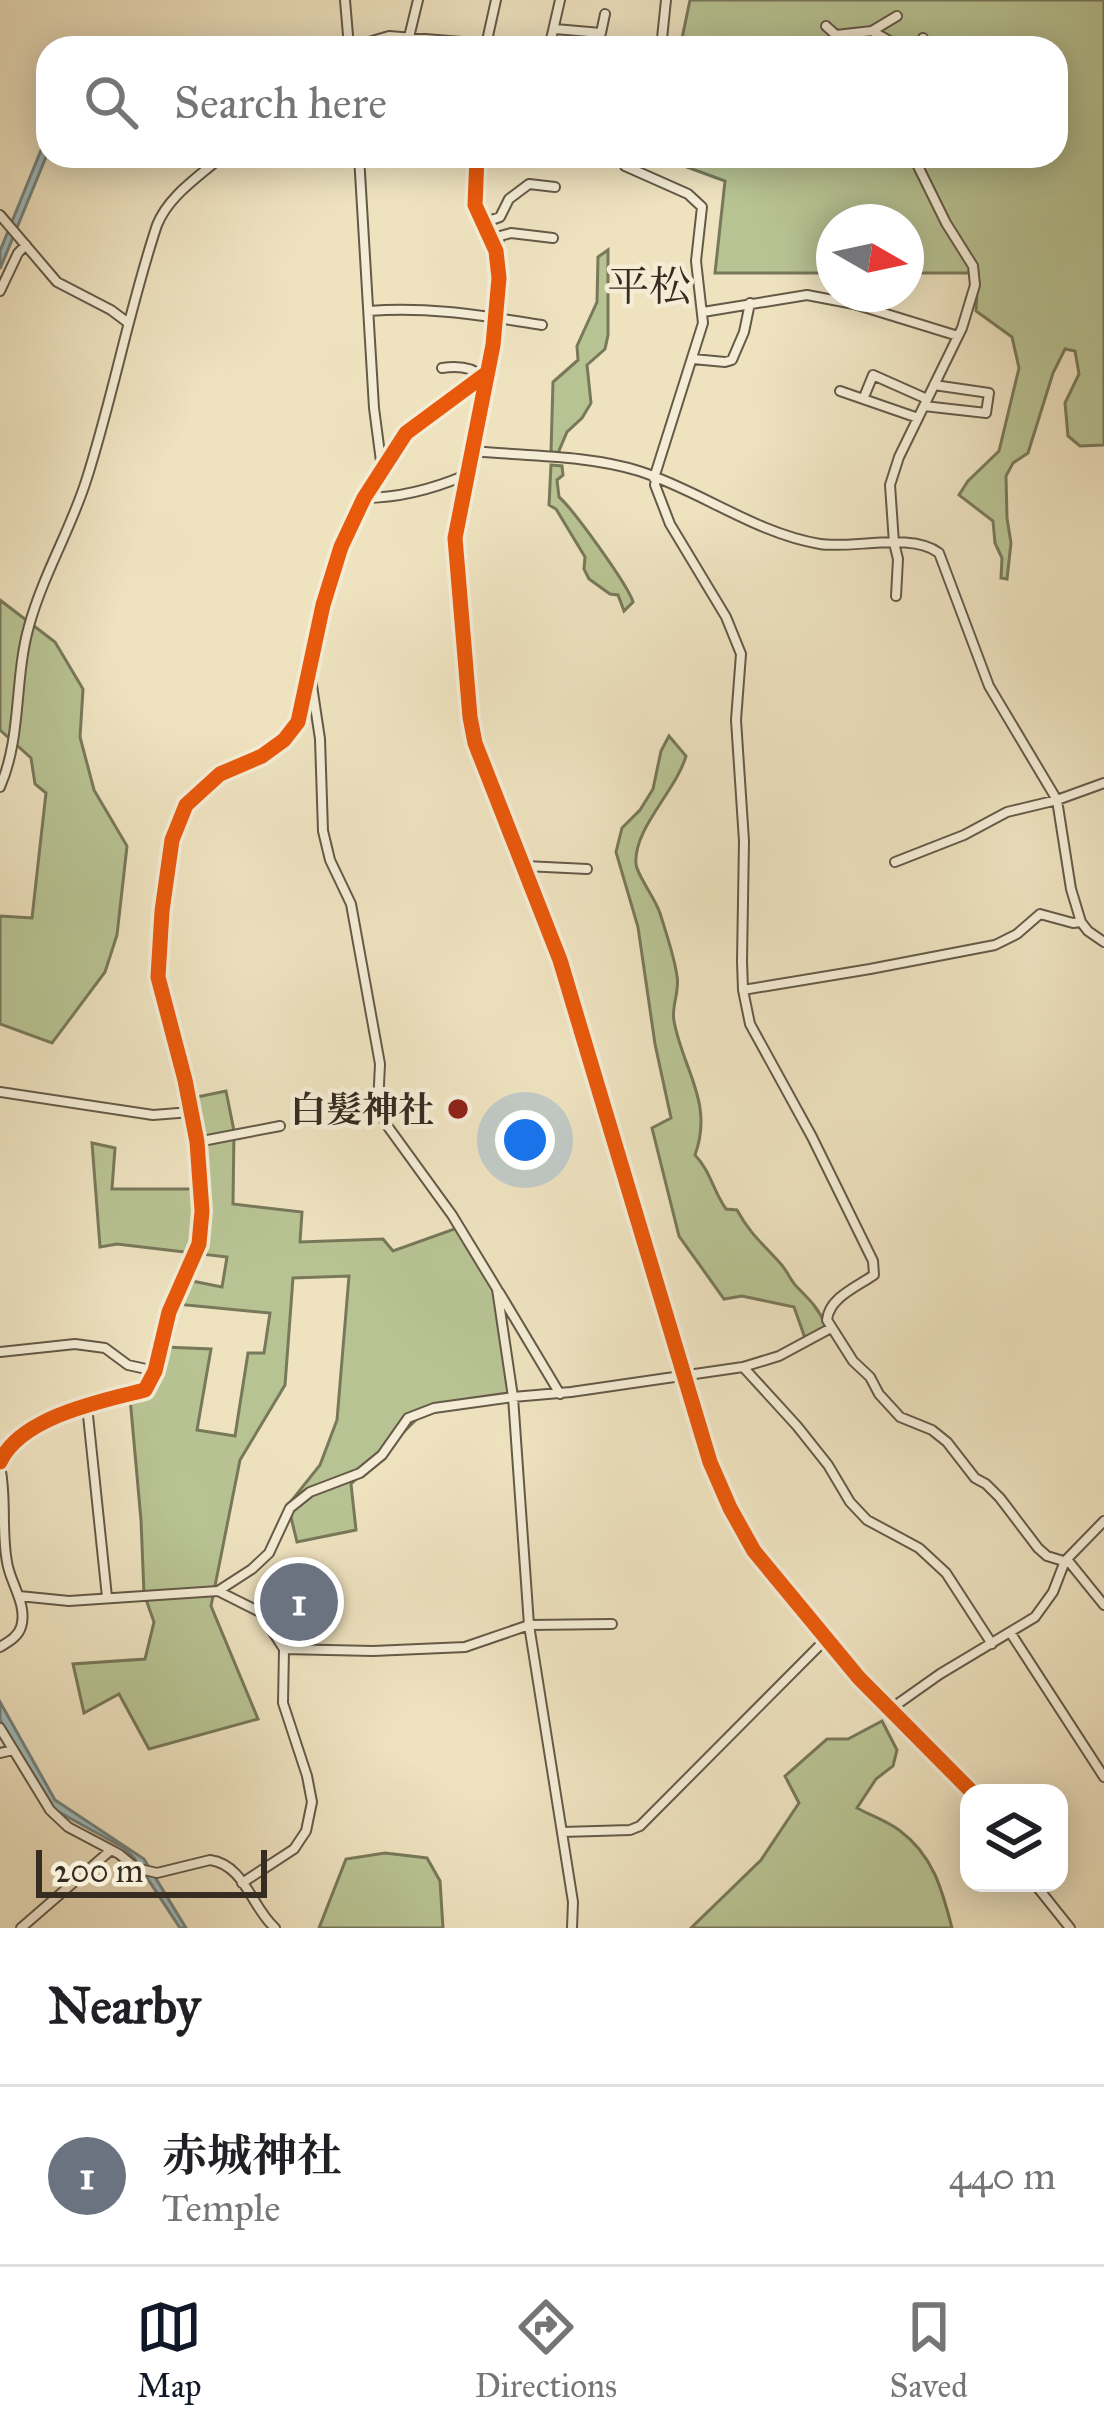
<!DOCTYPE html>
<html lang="en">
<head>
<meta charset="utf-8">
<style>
	:root { --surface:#fff; --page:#f2f2f2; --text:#202124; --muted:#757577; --line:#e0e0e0; --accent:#111827 }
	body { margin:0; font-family:"IM FELL Great Primer","Noto Serif JP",serif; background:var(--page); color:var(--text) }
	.controls { position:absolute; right:36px; bottom:36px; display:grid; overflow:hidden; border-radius:24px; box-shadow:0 6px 30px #0003 }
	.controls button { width:108px; height:108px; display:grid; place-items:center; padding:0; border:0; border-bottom:3px solid var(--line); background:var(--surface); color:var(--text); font:60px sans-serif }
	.compass { position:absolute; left:816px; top:204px; width:108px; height:108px; border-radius:50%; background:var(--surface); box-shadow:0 6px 30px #0003; rotate:99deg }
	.scale { position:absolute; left:36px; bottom:30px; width:231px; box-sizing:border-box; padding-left:12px; border:6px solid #372c21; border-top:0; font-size:33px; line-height:42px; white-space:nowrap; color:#372c21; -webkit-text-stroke:9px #f4ecd5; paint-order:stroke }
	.you { position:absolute; left:525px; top:1140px; width:42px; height:42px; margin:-30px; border:9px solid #fff; border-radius:50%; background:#1a73e8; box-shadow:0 0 0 18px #1a73e833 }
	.badge { display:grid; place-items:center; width:78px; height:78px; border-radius:50%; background:var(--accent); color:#fff; font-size:39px; font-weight:700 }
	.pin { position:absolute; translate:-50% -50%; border:6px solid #fff; box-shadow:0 3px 12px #0006 }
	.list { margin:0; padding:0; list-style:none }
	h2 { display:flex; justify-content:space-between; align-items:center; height:156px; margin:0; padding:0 48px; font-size:51px }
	h2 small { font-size:39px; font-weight:400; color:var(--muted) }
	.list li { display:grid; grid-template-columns:78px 1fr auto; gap:36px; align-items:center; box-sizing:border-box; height:180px; padding:0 48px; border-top:3px solid var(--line) }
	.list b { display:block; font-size:45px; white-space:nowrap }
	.list p { margin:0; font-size:39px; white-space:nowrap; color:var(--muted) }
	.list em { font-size:39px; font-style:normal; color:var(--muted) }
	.icon { flex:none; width:66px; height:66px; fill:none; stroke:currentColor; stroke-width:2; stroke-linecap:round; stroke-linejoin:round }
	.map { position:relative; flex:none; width:1104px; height:1928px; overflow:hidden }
	.search { position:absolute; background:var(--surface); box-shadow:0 6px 30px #0003; left:36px; right:36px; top:36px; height:132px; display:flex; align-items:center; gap:30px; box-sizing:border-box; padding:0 42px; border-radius:36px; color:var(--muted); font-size:45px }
	.sheet { height:336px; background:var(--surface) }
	nav { display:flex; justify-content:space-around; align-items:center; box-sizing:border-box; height:168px; border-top:3px solid var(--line); background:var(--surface); font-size:33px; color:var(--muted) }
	nav a { display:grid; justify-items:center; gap:6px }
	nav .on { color:var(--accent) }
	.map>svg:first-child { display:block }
	.green { fill:#b8c393; stroke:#78785a; stroke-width:3 }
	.water { fill:#9ebcbc; stroke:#75827e; stroke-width:3 }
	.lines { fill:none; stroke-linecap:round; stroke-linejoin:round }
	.minor-casing { stroke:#655a48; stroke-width:12 }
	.minor { stroke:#f4ecd5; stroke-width:8 }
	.cycleway-casing { stroke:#f4ecd5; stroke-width:22 }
	.cycleway { stroke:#e8590c; stroke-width:15 }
	.poi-dot { fill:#8f2418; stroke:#f4ecd5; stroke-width:4.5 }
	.labels { text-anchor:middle; stroke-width:9; stroke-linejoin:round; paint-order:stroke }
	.poi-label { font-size:36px; font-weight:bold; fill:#372c21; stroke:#f4ecd5; text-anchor:end }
	.quarter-label { font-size:42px; fill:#372c21; stroke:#f4ecd5 }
</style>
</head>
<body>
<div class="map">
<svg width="1104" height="1928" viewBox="0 0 1104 1928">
	<rect width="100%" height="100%" fill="#eee2bf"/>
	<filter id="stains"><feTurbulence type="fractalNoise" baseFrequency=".00167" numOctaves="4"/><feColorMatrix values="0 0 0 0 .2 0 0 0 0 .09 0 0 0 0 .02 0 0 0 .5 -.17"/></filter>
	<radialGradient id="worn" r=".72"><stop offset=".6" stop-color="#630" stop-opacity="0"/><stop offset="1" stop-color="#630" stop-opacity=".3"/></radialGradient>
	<path class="green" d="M690,0H1104V445L1080,446L1068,436L1065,403L1079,374L1075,351L1065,349L1053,373L1028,453L1013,463L1006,476L1007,518L1011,543L1007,579L1001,578L1002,558L995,543L993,521L959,495L968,481L999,451L1019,368L1012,337L976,311L978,273H906V222H834V273H715L725,181L657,156H1056V48H680Z
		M608,250V335L605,349L587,365L591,403L582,418L567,432L558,453L551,452L553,382L578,360L577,346L597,302L598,257Z
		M551,465L562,466L563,475L557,480L559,497C573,509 628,585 633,602L624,611L618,595L610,594L589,579L584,569L585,557L556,509L549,505Z
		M0,600L55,642L83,689L80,737L94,790L127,846L117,935L105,972L52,1043L0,1024V916L32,918L46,793L35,784L31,758L0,730Z
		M669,736L686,756C676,791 633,829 636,864C637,875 655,898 660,913C666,933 674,955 677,976C680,992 671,1006 674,1021C683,1070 714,1103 695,1155C711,1172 713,1191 726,1209L737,1210C750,1234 763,1244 780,1263C787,1270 790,1280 797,1287C810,1300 819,1309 826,1326L805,1338L794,1307L742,1296L724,1299L679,1236L652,1128L671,1118L655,1044L638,927L616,852L622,828L640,810L653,789L661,751Z
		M226,1091L234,1131L233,1204L302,1212L300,1242L383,1239L393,1251L457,1228L495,1290L510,1395L424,1412L351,1484L356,1530L297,1542L288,1505L320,1465L337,1420L349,1276L293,1278L285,1385L240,1460L211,1606L258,1719L149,1749L119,1694L84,1713L73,1664L145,1659L154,1622L144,1594L141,1520L130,1398L148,1391L165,1347L211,1349L197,1430L235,1436L248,1353H264L270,1313L176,1304L187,1280L222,1287L227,1257L117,1244L100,1247L92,1143L115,1148L112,1189H203L192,1098Z
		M882,1721L897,1750L893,1766L876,1779L857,1808C870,1815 887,1821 899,1830C933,1855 942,1889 952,1928H691L761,1860L799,1803L785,1776L827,1739H848Z
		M385,1853L427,1858L440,1881L443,1928H319L346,1859Z"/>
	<path class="water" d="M48,133V152L0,269V251Z
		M0,1702L55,1800L144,1859L186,1928H180L134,1858L124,1848L55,1810L0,1720Z"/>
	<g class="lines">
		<g class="minor-casing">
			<path id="minor" d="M345,0L349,47
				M826,26L836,35L872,31L897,16
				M555,29L601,33L605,14
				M872,31L902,48
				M409,37L418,0
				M486,45L496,0
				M348,48L389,36L486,44
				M549,48L560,0
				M661,48L666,0
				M922,48L923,38
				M359,156L374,408L382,469
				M477,156L475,205L496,251L499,278L493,345L455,538L470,717L475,743L560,960L710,1462L730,1508L754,1551L859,1678L973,1793
				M631,156L625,166L688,194L702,207L696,261L703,323L654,478
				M0,215L57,282L111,310L127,322
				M483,223L500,217L509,199L529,184L555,187
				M496,249L500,236L511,233L553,238
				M0,291L18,253L26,245
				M369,311C428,306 484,316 542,325
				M703,312L807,295L854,304L958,336
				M693,359L725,362L732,360L744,332L750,303
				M442,368C456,366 471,366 481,376
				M840,391L918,418
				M864,397L873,375L927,399
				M924,406L986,413L989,393L934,385
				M472,451C525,456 589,455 639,471C701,491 755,533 820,544C853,549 912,532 939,553L989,686L1057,800L1071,889L1081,922L1088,931L1104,942
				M656,479L655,485L670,524L726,617L741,654L736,720L744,841L742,961L743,990L750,1024L812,1137L873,1261L874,1275C856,1287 829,1298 827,1320L853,1361L870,1377L879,1394L900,1417L932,1430L947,1442L975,1478L986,1484L1000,1498L1038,1548L1047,1556L1070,1563L1104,1605
				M364,498C400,498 433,489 466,475
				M896,596L898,559L894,543L890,485L899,457L962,328L975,285L973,266L946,223L913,156
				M311,679L320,739L323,831L330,860L351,904L380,1064L378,1105L386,1124L452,1215L497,1289L513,1397L529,1625L573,1902L572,1928
				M0,787C22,737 14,679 29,626C43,575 70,531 86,481C113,397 129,309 157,225C169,195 199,177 222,156
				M895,862L964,835L1007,812L1057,800L1104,783
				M525,866L587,869
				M743,990L870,969L995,945L1017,934L1040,914L1073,923L1080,922
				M0,1092L153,1115L191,1112
				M197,1142L280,1126
				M499,1292L560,1394
				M0,1352L75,1344L105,1348L128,1365L155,1371
				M744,1368L797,1426L828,1465L850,1502L867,1520L919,1548L946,1573L992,1644
				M87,1406L107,1597
				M0,1462C21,1417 101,1401 145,1390L155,1371L169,1312L199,1244L202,1211L197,1142L185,1080L158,977L162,911L172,840L186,805L220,774L262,756L284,740L298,722L323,605L341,547L364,498L406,433L486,374
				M0,1466C7,1498 1,1530 7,1562C10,1583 28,1605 21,1627C18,1637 8,1642 0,1647
				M218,1591L260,1612L284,1649L283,1703L307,1776L312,1802L306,1831L294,1849L242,1883
				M19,1596L69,1601L218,1591L252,1569L269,1553L290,1508L310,1492L360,1473L382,1455L408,1418L434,1408L513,1397L571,1392L743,1367L779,1356L831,1328
				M1010,1632L1104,1777
				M284,1649L373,1651L465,1647L529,1625L612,1624
				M889,1710L940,1674L1035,1617L1053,1592L1065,1561L1104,1521
				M0,1728L50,1810L68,1827L119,1854L136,1868L157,1873L210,1860C245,1865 251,1907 275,1928
				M0,1753L13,1750
				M562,1832L630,1830L640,1826L826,1639
				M1034,1883L1070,1928
				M21,1928L111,1850"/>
		</g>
		<use href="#minor" class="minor"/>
		<g class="cycleway-casing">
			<path id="cycleway" d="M477,156L475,205L496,251L499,278L493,345L455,538L470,717L475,743L560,960L710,1462L730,1508L754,1551L859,1678L973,1793
				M0,1462C21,1417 101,1401 145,1390L155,1371L169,1312L199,1244L202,1211L197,1142L185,1080L158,977L162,911L172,840L186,805L220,774L262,756L284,740L298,722L323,605L341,547L364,498L406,433L487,373"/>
		</g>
		<use href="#cycleway" class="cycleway"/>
	</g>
	<circle class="poi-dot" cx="458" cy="1109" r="12"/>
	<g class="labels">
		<g class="poi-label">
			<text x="434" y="1122">白髪神社</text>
		</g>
		<g class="quarter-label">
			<text x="649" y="301">平松</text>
		</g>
	</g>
	<rect width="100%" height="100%" filter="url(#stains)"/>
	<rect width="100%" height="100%" fill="url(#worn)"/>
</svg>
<div class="controls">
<button><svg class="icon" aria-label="layers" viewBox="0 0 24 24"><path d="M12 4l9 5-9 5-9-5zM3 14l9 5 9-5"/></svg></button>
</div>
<svg class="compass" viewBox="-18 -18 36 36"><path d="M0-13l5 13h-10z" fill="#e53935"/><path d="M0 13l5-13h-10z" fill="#757577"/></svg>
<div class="scale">200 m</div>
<div class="you"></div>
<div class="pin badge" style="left:299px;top:1602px;background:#6b7280">1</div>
<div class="search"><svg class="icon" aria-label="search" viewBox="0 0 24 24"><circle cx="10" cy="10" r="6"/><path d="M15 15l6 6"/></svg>Search here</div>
</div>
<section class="sheet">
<h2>Nearby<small></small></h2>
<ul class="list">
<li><span class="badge" style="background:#6b7280">1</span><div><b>赤城神社</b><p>Temple</p></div><em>440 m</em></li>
</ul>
</section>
<nav>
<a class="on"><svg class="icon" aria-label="map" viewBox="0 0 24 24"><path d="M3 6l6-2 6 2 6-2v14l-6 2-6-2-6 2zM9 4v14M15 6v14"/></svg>Map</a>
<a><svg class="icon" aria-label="directions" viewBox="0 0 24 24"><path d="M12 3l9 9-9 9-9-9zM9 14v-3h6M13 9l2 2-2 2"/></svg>Directions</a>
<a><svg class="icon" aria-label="saved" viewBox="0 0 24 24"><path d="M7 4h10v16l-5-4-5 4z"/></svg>Saved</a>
</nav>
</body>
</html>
